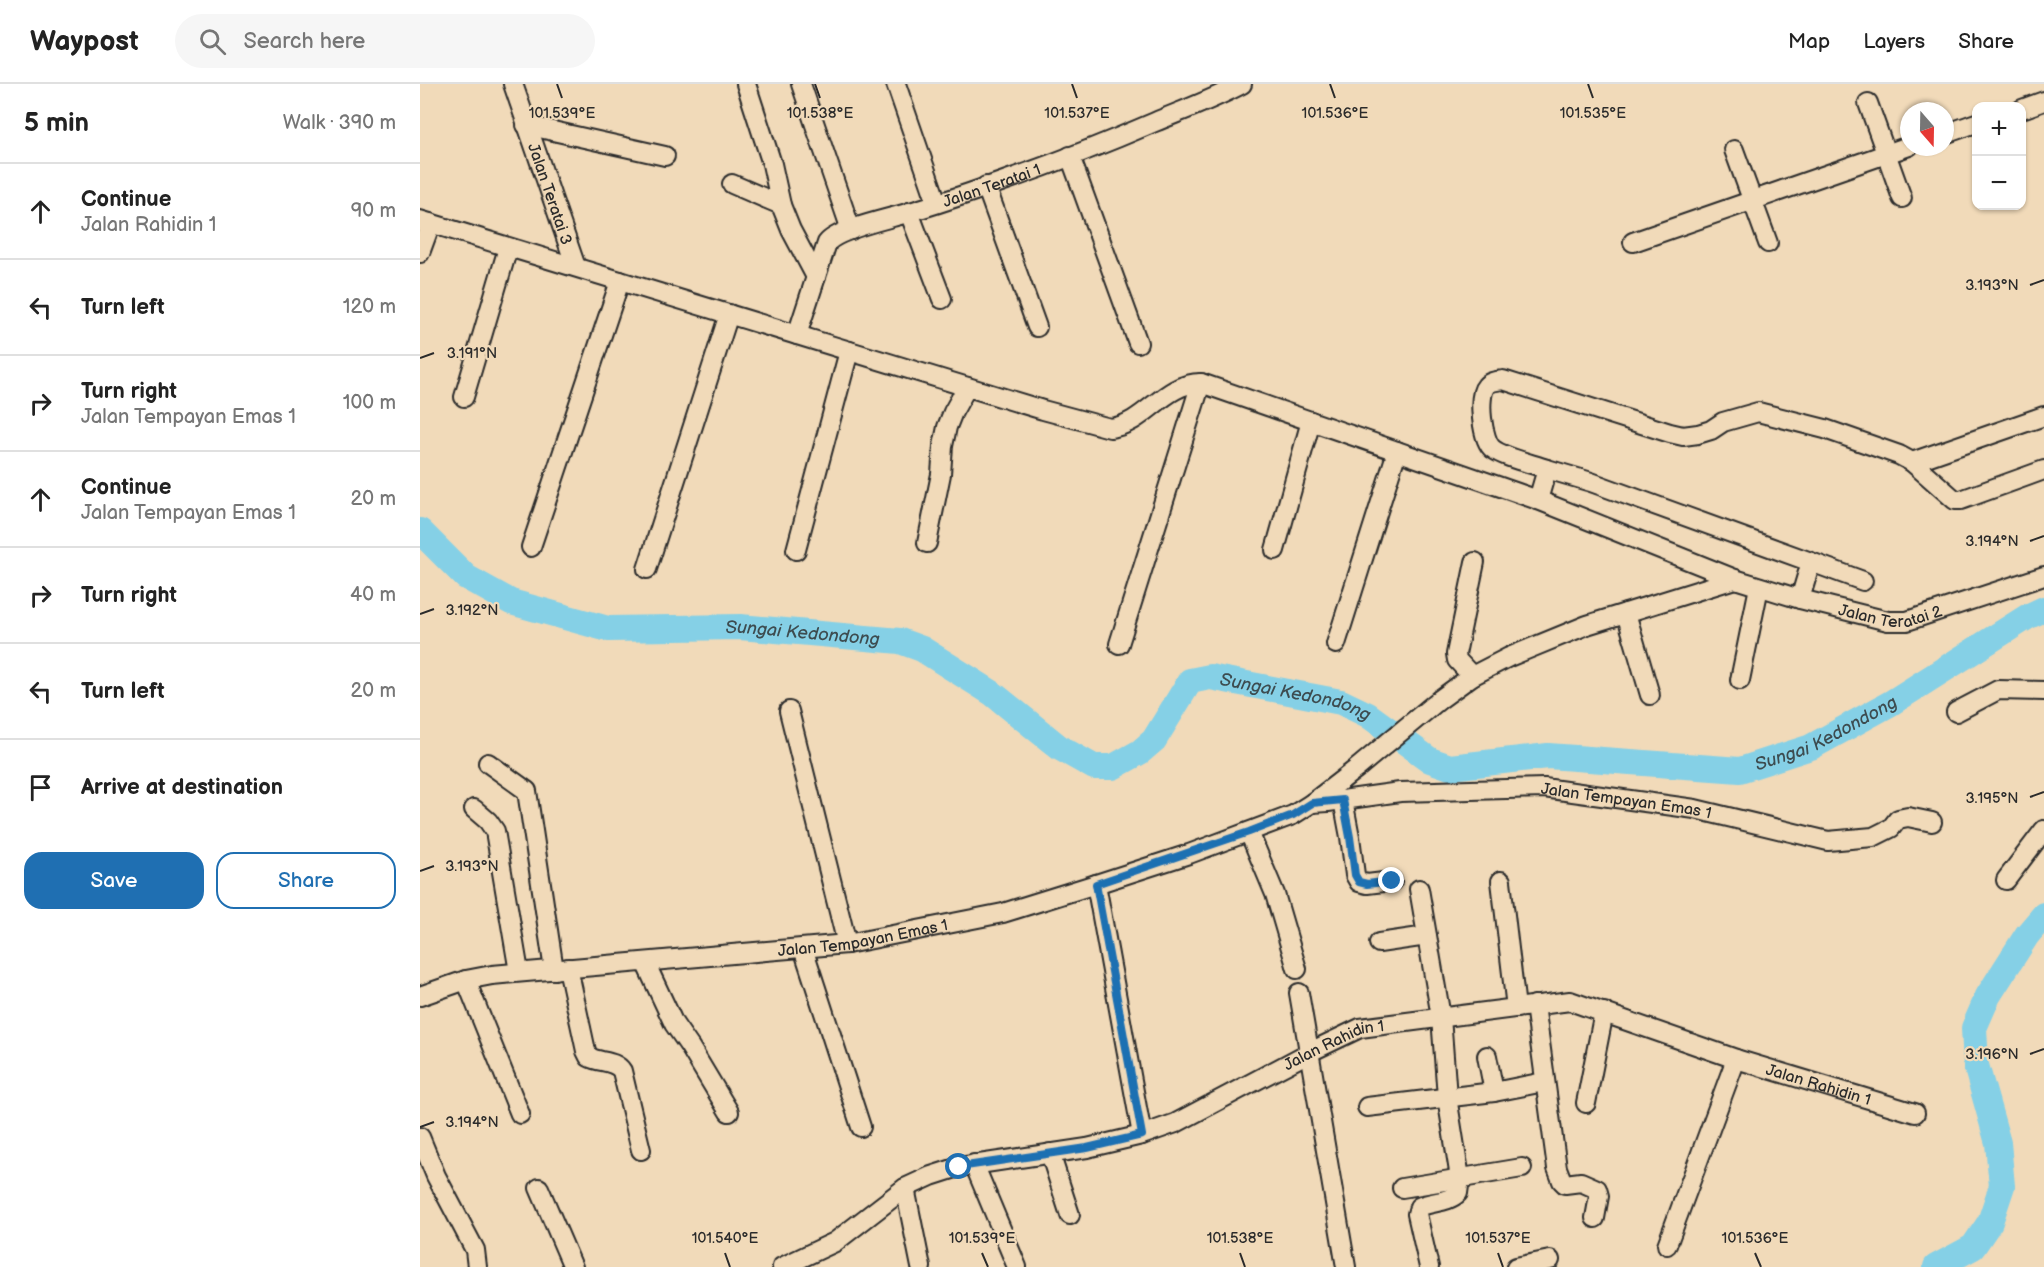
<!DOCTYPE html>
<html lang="en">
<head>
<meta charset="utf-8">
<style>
	:root { --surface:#fff; --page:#f6f6f6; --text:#222; --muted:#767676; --line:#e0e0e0; --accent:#1f6fb2 }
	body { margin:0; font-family:"Balsamiq Sans",sans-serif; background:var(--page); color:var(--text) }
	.controls { position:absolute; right:18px; top:18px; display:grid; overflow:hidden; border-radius:12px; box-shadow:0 2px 4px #0004 }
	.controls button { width:54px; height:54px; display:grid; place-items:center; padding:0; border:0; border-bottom:2px solid var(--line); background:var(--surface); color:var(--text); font:30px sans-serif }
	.compass { position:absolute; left:1480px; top:18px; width:54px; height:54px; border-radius:50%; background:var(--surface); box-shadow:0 2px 4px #0004; rotate:160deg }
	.stop { position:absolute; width:18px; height:18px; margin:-14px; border:4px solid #1f6fb2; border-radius:50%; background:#fff }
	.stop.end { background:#1f6fb2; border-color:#fff; box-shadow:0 2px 6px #0008 }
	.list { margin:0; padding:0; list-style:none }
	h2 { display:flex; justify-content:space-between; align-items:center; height:78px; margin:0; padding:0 24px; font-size:26px }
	h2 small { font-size:20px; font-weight:400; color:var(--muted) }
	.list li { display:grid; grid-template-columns:39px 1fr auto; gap:18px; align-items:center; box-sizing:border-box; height:96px; padding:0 24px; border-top:2px solid var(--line) }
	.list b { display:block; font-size:22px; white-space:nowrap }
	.list p { margin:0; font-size:20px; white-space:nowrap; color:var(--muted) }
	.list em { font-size:20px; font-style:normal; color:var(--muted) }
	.actions { display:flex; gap:12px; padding:18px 24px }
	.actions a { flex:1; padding:14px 0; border:2px solid var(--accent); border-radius:18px; text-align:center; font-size:21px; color:var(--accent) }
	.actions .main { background:var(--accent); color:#fff }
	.icon { flex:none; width:33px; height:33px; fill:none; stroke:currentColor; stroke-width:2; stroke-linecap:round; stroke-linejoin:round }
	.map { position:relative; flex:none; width:1624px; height:1183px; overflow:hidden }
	header { display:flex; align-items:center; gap:36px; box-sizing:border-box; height:84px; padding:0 30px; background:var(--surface); border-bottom:2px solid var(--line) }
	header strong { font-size:28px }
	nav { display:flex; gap:33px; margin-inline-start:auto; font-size:21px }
	.search { width:420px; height:54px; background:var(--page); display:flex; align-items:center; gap:15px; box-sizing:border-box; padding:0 21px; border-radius:33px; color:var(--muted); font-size:22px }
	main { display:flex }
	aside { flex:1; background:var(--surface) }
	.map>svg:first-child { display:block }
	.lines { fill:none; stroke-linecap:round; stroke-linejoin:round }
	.river { stroke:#85d0e6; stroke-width:26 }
	.minor-casing { stroke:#2b2b2b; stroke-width:22 }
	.minor { stroke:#f1dab9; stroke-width:18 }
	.route { stroke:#1f6fb2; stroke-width:8 }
	.ticks { fill:none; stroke:#2b2b2b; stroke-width:2 }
	.labels { text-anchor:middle; stroke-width:4.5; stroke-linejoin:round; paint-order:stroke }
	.street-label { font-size:16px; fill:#2b2b2b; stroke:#f1dab9 }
	.water-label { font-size:18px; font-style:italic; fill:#3d4c50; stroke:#f1dab9 }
	.ticks-label { font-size:15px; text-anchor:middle; fill:#2b2b2b; stroke:#f1dab9; stroke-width:4.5; stroke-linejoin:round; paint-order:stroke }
</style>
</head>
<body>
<header>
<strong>Waypost</strong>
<div class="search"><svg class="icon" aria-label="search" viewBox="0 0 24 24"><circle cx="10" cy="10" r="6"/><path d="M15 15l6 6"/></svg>Search here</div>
<nav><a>Map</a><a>Layers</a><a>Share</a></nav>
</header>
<main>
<aside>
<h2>5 min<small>Walk · 390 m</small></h2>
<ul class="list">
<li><svg class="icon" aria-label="ahead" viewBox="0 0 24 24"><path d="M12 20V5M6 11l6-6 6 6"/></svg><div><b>Continue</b><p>Jalan Rahidin 1</p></div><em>90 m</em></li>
<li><svg class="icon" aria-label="left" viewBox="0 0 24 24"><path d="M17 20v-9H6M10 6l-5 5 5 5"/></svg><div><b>Turn left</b></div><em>120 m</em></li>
<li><svg class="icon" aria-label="right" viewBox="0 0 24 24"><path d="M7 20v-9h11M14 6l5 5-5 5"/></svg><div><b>Turn right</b><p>Jalan Tempayan Emas 1</p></div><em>100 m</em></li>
<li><svg class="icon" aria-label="ahead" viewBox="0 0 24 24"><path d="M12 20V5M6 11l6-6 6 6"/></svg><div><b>Continue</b><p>Jalan Tempayan Emas 1</p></div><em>20 m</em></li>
<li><svg class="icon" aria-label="right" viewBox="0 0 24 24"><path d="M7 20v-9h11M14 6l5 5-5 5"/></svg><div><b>Turn right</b></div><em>40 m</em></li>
<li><svg class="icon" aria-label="left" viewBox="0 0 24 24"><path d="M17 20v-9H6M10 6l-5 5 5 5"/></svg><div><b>Turn left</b></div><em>20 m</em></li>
<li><svg class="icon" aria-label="arrive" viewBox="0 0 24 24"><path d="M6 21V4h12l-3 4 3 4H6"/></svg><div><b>Arrive at destination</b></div></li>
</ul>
<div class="actions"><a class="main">Save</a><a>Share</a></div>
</aside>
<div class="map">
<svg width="1624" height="1183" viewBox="0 0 1624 1183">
	<rect width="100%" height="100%" fill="#f1dab9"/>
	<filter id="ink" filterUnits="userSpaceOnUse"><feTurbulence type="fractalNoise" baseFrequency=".0167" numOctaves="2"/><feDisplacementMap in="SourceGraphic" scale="12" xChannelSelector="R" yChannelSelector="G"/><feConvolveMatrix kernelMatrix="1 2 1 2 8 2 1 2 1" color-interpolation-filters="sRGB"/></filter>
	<g filter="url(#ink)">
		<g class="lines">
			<g class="river">
				<path id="s1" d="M0,447L46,493L91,518L188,545L320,543L480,557L502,565L572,609L640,664L674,683H693L720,668L734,656L770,597L790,593L921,618L948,631L1010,676L1030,683L1128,672L1320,686L1391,663L1471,619L1607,533L1624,525"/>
				<path d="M1516,1183L1553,1163L1570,1138L1582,1102L1578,1059L1556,981L1554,944L1568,912L1607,851L1624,831"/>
			</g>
			<g class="minor-casing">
				<g id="minor">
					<path id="s2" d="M93,0L156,183"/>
					<path d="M326,0L352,80L361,121L371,146L396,193"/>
					<path d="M381,0L431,146"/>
					<path d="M476,0L517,119"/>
					<path d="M1448,19L1482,114"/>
					<path d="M1602,25L1624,17"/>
					<path d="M106,41L245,72"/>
					<path d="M1525,50L1556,39"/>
					<path d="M1314,66L1348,159"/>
					<path d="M650,72L718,259"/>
					<path d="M312,100L361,121"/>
					<path d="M566,102L617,243"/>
					<path d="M489,128L522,215"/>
					<path id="s3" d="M0,136L623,326L690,344C726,340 743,299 781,299L1118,416L1315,495L1380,515L1468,537H1487L1624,492"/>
					<path d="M1213,158L1489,62"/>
					<path d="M0,169L11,139"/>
					<path id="s4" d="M377,251L407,159C418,145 468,135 487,129C571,103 654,73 735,38C764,26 794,15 822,0"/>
					<path d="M44,313L88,164"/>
					<path d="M1492,378L1624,332"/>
					<path d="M1127,385L1171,398L1391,478L1380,515"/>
					<path d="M1118,416L1127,385C1113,380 1083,373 1073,365C1062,357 1057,312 1066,302C1070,297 1077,297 1083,296L1250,349L1263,352L1278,350L1291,346L1303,338L1338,328L1405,345L1479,371L1492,378L1535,416H1541L1624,386"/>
					<path d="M507,459L521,390L523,362L527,343L533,328L547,303"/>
					<path d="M111,463L200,197"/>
					<path d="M376,466L429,267"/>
					<path d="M855,466L891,337"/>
					<path d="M1391,478L1443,497"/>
					<path d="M227,485L309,230"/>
					<path d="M1206,529L1230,611"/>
					<path d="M699,560L781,299"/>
					<path d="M916,560L977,367"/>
					<path d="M1052,592L1037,576L1036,570L1055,478"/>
					<path d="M1320,596L1339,503"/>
					<path d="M369,627L427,860"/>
					<path d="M1536,628L1578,606L1624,607"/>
					<path d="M68,679L107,707L134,886"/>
					<path d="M923,716L930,753L935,791L939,798L947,800L972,797"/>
					<path id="s5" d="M892,719L908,718L980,708L1124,704L1275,725L1408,757L1453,753L1471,744L1478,735L1488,733L1512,738"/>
					<path d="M54,725L68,737L75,747L99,888"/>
					<path d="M829,748L855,810L877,885"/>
					<path d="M1586,796L1624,746"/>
					<path d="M1081,797L1096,924"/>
					<path d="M676,800L722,1051"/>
					<path d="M999,805L1021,933L1027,1013L1040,1094L1038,1109C1028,1119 1012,1117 999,1123L997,1130L1009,1183"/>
					<path d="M959,859L1007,852"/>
					<path d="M383,864L441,1043"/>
					<path d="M225,878L254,940L270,963L309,1028"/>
					<path d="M148,884L166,967L169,973C180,979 195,976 202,987L221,1066"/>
					<path d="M46,896L100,1030"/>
					<path d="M879,909L926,1183"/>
					<path id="s6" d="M0,912L46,896L72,891L427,860L583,829L676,800L769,770L873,731L892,719L936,685L1019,616L1052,592L1089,573L1167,541L1315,495"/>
					<path d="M1115,921L1137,1084L1142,1097L1145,1100L1161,1098L1177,1105L1179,1112L1175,1134"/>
					<path d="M1067,972L1074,1008"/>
					<path d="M1166,1019L1184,928"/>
					<path d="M947,1023L1074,1008L1124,998"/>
					<path d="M0,1053L16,1092L55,1166L57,1183"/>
					<path d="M630,1069L650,1131"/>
					<path d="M554,1080L597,1183"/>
					<path d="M119,1104L153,1183"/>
					<path d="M485,1104L501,1183"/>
					<path d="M982,1104L1102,1084"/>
					<path d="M1247,1161L1316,975"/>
					<path id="s7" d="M362,1183L415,1158L485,1104L511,1092L539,1083L667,1064L722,1051L756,1039L890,968L940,944L1150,917L1316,975L1495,1029"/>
					<path d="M1096,1183L1130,1176"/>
				</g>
			</g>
			<use href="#minor" class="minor"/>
		</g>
	</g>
	<g class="lines" filter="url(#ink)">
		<path class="route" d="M539,1083L667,1064L722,1051L676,800L829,748L873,731L892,719L923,716L930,753L935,791L939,798L947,800L972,797"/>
	</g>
	<path class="ticks" d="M137,0L142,14M395,0L400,14M652,0L657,14M910,0L915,14M1168,0L1173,14M1610,201L1624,196M0,274L14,269M1610,457L1624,452M0,530L14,525M1610,713L1624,708M0,787L14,782M1610,970L1624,965M0,1043L14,1038M305,1169L310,1183M562,1169L568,1183M820,1169L825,1183M1078,1169L1083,1183M1335,1169L1341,1183"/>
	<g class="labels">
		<g class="street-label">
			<text dy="6" stroke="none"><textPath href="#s4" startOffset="272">Jalan Teratai 1</textPath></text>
			<text dy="6" stroke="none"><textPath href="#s2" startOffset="116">Jalan Teratai 3</textPath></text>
			<text dy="6" stroke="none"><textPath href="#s3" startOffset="1554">Jalan Teratai 2</textPath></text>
			<text dy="6" stroke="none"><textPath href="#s5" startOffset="316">Jalan Tempayan Emas 1</textPath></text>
			<text dy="6" stroke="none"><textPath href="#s6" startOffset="448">Jalan Tempayan Emas 1</textPath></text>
			<text dy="6" stroke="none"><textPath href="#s7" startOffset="604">Jalan Rahidin 1</textPath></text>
			<text dy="6" stroke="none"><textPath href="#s7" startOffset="1108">Jalan Rahidin 1</textPath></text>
		</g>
		<g class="water-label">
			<text dy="6" stroke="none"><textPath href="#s1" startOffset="412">Sungai Kedondong</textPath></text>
			<text dy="6" stroke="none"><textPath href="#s1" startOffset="988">Sungai Kedondong</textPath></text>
			<text dy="6" stroke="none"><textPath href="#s1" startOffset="1546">Sungai Kedondong</textPath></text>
		</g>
	</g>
	<g class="ticks-label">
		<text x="142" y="34">101.539°E</text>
		<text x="400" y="34">101.538°E</text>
		<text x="657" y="34">101.537°E</text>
		<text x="915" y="34">101.536°E</text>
		<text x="1173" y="34">101.535°E</text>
		<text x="1572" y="206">3.193°N</text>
		<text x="52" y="274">3.191°N</text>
		<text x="1572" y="462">3.194°N</text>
		<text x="52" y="531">3.192°N</text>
		<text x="1572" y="719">3.195°N</text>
		<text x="52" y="787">3.193°N</text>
		<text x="1572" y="975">3.196°N</text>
		<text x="52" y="1043">3.194°N</text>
		<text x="305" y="1159">101.540°E</text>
		<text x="562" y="1159">101.539°E</text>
		<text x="820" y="1159">101.538°E</text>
		<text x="1078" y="1159">101.537°E</text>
		<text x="1335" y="1159">101.536°E</text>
	</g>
</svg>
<div class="controls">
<button>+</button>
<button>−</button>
</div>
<svg class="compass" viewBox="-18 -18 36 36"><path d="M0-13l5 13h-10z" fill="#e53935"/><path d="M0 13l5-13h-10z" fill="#767676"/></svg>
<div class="stop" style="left:539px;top:1083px"></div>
<div class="stop end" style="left:972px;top:797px"></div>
</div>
</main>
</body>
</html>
